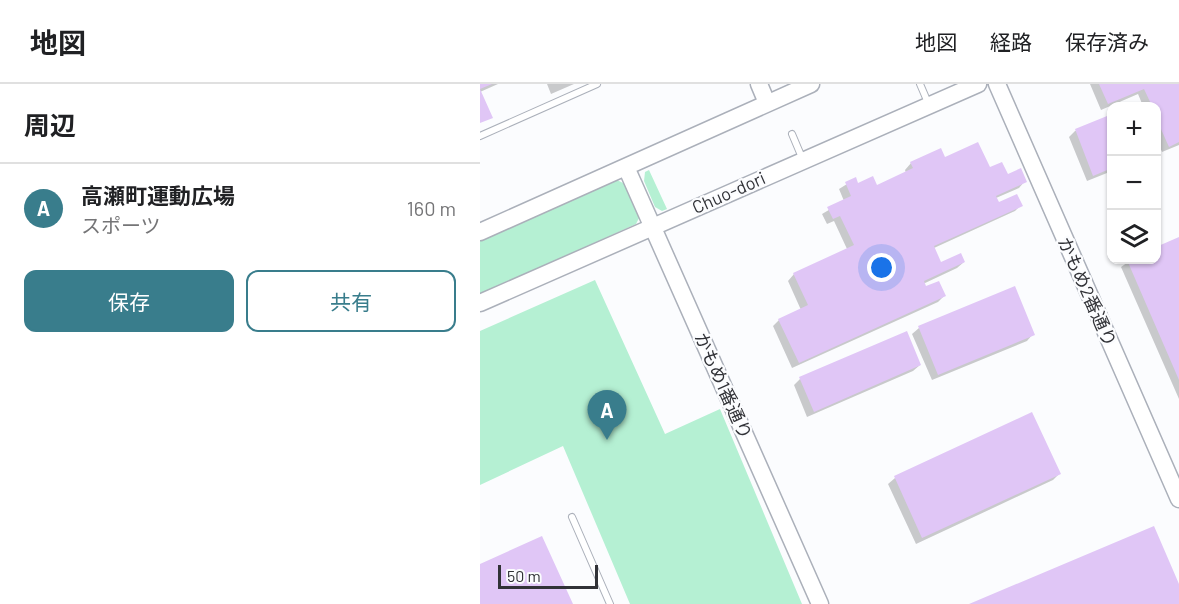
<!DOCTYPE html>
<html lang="ja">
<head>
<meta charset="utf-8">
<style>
	:root { --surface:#fff; --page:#f2f2f2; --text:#202124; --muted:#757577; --line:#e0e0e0; --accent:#397d8c }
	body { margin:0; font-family:Barlow,"Noto Sans JP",sans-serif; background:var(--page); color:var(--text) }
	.controls { position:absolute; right:18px; top:18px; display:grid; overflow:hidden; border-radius:12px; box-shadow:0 2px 4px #0004 }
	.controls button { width:54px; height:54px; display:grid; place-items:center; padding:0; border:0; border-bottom:2px solid var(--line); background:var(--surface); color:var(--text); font:30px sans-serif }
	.scale { position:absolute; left:18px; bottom:15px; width:100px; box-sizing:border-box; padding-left:6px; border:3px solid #313237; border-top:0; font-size:16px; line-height:21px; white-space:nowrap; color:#313237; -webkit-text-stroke:4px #fbfcfe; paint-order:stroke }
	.you { position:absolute; left:402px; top:184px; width:21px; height:21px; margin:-15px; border:4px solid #fff; border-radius:50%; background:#1a73e8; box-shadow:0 0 0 9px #1a73e833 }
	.badge { display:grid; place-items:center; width:39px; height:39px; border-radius:50%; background:var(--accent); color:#fff; font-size:20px; font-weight:700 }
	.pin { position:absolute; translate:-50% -50px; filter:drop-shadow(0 2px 3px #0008) }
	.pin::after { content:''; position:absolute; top:32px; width:21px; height:18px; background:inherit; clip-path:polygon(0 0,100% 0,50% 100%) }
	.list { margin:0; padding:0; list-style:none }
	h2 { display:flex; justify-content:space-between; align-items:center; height:78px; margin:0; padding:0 24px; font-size:26px }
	h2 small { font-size:20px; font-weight:400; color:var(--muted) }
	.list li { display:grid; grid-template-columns:39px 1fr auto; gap:18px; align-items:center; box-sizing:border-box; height:90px; padding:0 24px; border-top:2px solid var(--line) }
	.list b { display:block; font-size:22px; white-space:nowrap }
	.list p { margin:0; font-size:20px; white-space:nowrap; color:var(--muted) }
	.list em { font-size:20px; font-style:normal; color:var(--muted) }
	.actions { display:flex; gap:12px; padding:18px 24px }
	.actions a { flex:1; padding:14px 0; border:2px solid var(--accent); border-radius:12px; text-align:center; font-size:21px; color:var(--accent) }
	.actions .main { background:var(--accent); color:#fff }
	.icon { flex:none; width:33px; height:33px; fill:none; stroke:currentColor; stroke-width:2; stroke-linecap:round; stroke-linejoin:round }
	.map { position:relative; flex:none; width:699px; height:520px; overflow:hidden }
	header { display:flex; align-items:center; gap:36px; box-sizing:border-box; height:84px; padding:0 30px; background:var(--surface); border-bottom:2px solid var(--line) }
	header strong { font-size:28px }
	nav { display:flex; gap:33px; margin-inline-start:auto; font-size:21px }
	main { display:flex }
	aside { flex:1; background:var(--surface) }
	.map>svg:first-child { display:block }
	.green { fill:#b5f0d3 }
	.shadow { fill:#0003 }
	.building { fill:#e0c6f6 }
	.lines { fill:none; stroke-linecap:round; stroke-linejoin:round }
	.lane-casing { stroke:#abb0ba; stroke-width:8 }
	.secondary-casing { stroke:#abb0ba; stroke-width:19 }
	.lane { stroke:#fff; stroke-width:6 }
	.secondary { stroke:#fff; stroke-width:16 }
	.labels { text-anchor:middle; stroke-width:4.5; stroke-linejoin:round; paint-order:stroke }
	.street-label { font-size:18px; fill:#313237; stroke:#fbfcfe }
</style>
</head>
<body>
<header>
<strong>地図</strong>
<nav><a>地図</a><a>経路</a><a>保存済み</a></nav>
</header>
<main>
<aside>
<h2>周辺<small></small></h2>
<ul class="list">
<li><span class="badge">A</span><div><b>高瀬町運動広場</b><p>スポーツ</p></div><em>160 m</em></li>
</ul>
<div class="actions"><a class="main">保存</a><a>共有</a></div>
</aside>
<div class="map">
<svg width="699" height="520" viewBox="0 0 699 520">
	<rect width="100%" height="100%" fill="#fbfcfe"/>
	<path class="green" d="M169,86L187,125L182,127L175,123L164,97L165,88Z
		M137,96L145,100L160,132L156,140L0,211V156Z
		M115,196L185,350L240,325L322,520H150L83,362L0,401V247Z"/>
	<path class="shadow" d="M0,0H18L0,8Z
		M67,0H94L71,10Z
		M610,0H699V61L682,68L676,54V22H663L658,10L621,26Z
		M632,32V87L607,97L589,53L595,47Z
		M465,75L545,97L539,104L516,114L518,120L541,121L535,127L454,164L461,180L484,178L477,184L443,200L446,204L464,212L458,218L312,284L293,242L299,236L321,226L308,197L314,190L367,165L354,137L347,140L342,130L364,117L359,105L375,95L378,101L396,103L426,89L425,86L431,79Z
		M699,155V315L641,183L651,176H676Z
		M439,244L553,250L547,257L452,296L432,250Z
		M440,281L433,287L327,333L314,301L320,295Z
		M551,330L579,390L573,396L436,460L408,400L415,394Z"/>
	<path class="building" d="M0,0H12L0,5L13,34L0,39Z
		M619,0H699V58L689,63L676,34V22H672L664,5L628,20Z
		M632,30V84L613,92L595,45Z
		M498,58L510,83L522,78L528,90L541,84L547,98L516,112L519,118L537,110L543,122L454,162L461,178L481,169L485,178L444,197L446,202L459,197L466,212L319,279L298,235L328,221L313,189L374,161L360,132L353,135L347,123L371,112L365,98L376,93L378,99L393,92L397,101L433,84L430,78L461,64L465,73Z
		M699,153V296L647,176H676V163Z
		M535,202L555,251L458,291L438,242Z
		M427,247L441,281L334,328L319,293Z
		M552,328L581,390L442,454L414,392Z
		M674,442L699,500V520H489Z
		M62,452L93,520H0V480Z"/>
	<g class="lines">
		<g class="lane-casing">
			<path id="lane" d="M440,0L449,21
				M312,50L323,76
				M0,52L117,0
				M92,433L130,520"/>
		</g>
		<g class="secondary-casing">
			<path id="secondary" d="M279,0L287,19
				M517,0L699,415
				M146,83L340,520
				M0,148L331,0
				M0,219L498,0"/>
		</g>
		<use href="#lane" class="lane"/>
		<use href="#secondary" class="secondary"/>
	</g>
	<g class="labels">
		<g class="street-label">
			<text transform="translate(249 109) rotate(-24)" y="6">Chuo-dori</text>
			<text transform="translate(607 208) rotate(66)" y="6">かもめ2番通り</text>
			<text transform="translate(243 302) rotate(66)" y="6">かもめ1番通り</text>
		</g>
	</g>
</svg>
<div class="controls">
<button>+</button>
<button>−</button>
<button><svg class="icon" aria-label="layers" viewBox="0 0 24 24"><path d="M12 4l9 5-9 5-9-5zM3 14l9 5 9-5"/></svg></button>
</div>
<div class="scale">50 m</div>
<div class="you"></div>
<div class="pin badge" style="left:127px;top:356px">A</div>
</div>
</main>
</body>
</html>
